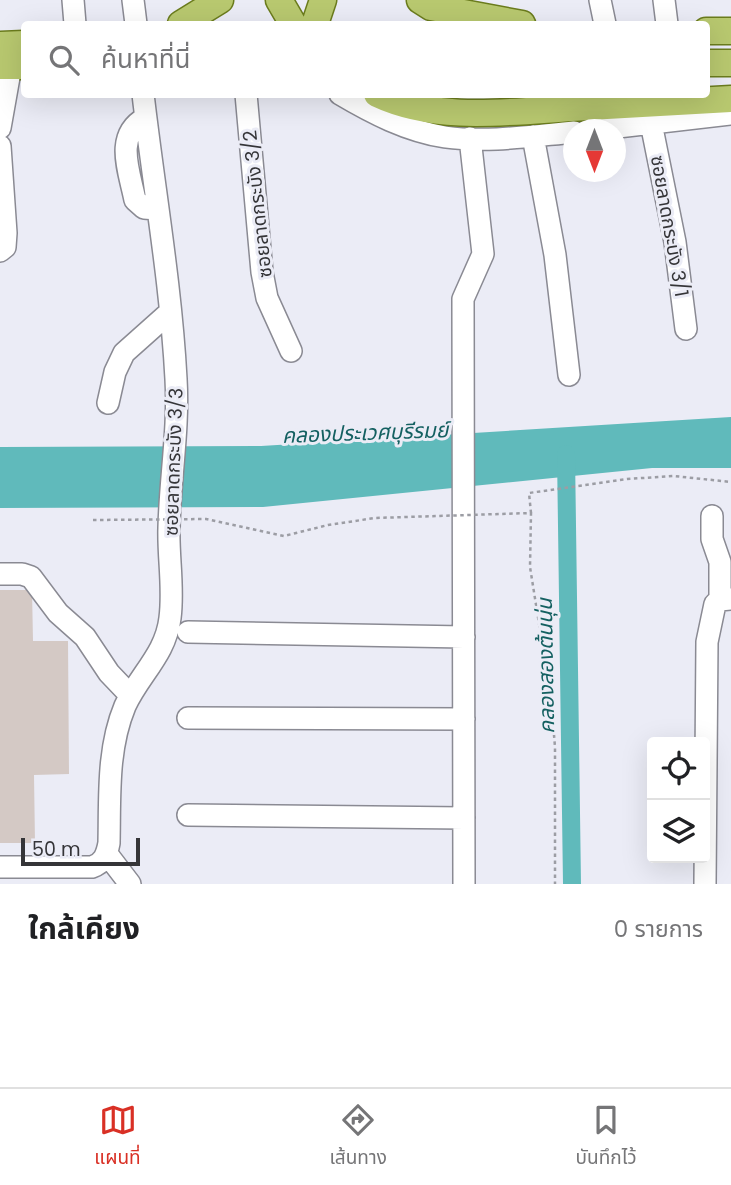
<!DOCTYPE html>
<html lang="th">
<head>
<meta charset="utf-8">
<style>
	:root { --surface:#fff; --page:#f2f2f2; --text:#202124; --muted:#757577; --line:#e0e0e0; --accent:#d93025 }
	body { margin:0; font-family:Poppins,"Noto Sans Thai",sans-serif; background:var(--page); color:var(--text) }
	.controls { position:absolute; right:21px; bottom:21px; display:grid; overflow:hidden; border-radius:7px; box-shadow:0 7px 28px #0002 }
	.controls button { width:63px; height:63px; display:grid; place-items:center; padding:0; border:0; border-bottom:2px solid var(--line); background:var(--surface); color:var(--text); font:35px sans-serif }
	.compass { position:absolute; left:563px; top:119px; width:63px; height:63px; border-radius:50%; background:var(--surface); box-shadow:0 7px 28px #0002; rotate:180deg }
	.scale { position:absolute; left:21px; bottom:18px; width:119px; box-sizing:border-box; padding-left:7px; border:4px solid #353538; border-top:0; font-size:19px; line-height:24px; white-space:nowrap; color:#353538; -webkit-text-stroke:5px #ebecf6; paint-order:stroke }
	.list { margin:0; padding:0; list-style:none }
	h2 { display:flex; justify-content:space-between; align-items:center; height:91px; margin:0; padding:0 28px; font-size:30px }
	h2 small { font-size:23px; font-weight:400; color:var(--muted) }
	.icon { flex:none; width:38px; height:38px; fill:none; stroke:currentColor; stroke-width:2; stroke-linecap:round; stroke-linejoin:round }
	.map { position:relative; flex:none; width:731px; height:884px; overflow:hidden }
	.search { position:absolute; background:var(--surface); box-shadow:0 7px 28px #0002; left:21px; right:21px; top:21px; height:77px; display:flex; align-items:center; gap:18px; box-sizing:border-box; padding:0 24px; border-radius:7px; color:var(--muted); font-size:26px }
	.sheet { height:203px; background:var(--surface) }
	nav { display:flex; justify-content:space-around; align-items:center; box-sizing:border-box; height:98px; border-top:2px solid var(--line); background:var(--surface); font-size:19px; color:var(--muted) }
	nav a { display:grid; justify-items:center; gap:4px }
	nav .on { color:var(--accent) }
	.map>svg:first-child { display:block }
	.water { fill:#60babb }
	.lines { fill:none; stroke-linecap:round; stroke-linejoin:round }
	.canal { stroke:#60babb; stroke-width:18 }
	.building { fill:#d4c9c5 }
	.minor-casing { stroke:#8a8a93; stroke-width:24 }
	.major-casing { stroke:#6b7c1d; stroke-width:29 }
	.path { stroke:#9c9da4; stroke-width:2.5; stroke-dasharray:3.5 3.5; stroke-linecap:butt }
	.minor { stroke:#fff; stroke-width:21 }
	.major { stroke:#b8c86f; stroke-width:26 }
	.path-bridge { stroke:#9c9da4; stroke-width:2.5; stroke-dasharray:3.5 3.5; stroke-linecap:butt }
	.labels { text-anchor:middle; stroke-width:6; stroke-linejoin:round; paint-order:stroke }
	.street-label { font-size:19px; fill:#353538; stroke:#ebecf6 }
	.water-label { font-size:21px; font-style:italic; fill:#146061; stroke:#ebecf6 }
</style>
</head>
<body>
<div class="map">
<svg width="731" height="884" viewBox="0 0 731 884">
	<rect width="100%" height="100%" fill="#ebecf6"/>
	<path class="water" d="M731,417V468H652L263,507L0,508V447L261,446Z"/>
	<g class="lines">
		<path class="canal" d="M566,454L572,884"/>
	</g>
	<path class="building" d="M0,590H32L33,641H68L69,774L34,775L35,843H0Z"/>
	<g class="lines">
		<g class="minor-casing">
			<path id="minor" d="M73,0L75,24
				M133,0L136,24
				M600,0L605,24
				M664,0L667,24
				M246,94L262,272L267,298L291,351
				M340,94C372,113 407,131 445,137C487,143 531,136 574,132
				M145,118C114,136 129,170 135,200L144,208L157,209
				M651,123L675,242L686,329
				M0,128L11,66
				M592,130L731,114
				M533,136L555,255L569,375
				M0,146L6,233L5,247L0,251
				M108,403L115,372L124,353L170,312
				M712,516V539L720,562V600
				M0,574H22L31,577L58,613L85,637L109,673L130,695
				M188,632L464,637
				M188,718L464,719
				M188,815L464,818
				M107,854L130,884
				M0,867H92C104,863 107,854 109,843C110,797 107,749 125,706C139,675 166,654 170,618C174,588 168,557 169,528C170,478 179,429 176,379C171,284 154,189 143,94
				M464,884L463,299L483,254L470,138
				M705,884L707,642L715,604L720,600L731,599"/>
		</g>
		<g class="major-casing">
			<path id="major" d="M279,0L293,24
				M420,0L431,7L522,24
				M181,24L220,0
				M315,24L323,0
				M706,31H731
				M0,45L24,44
				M706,63H731
				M0,66H24
				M377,94C436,122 508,112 571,108C625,105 678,102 731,99"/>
		</g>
		<path class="path" d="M531,513L529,493L627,479L674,476L731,482"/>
		<use href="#minor" class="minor"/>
		<use href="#major" class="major"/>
		<path class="path-bridge" d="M93,520L206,519L284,536L328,525L375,518L531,513L530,567L551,699L555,747V884"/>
	</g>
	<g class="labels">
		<g class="street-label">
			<text transform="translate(257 204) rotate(-96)" y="7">ซอยลาดกระบัง 3/2</text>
			<text transform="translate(670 226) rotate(80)" y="7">ซอยลาดกระบัง 3/1</text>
			<text transform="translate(173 462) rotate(-88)" y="7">ซอยลาดกระบัง 3/3</text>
		</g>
		<g class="water-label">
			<text transform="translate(365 433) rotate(-2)" y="7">คลองประเวศบุรีรมย์</text>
			<text transform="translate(546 666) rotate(-91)" y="7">คลองสองต้นนุ่น</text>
		</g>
	</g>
</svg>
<div class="controls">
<button><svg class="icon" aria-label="locate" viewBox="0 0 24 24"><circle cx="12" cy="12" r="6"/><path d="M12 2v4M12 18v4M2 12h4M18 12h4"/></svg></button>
<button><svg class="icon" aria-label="layers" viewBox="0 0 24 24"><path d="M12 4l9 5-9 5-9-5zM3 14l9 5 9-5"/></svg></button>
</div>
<svg class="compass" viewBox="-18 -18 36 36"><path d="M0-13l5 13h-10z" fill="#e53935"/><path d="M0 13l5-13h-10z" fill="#757577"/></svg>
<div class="scale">50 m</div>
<div class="search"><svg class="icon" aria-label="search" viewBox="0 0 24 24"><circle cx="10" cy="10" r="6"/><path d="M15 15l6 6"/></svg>ค้นหาที่นี่</div>
</div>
<section class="sheet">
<h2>ใกล้เคียง<small>0 รายการ</small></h2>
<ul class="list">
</ul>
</section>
<nav>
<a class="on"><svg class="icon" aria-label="map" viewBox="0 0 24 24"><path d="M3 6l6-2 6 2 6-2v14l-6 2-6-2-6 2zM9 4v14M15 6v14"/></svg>แผนที่</a>
<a><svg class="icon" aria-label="directions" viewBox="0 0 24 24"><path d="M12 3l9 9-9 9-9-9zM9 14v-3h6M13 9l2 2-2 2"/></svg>เส้นทาง</a>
<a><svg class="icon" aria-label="saved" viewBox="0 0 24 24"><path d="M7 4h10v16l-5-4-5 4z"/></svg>บันทึกไว้</a>
</nav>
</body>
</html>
